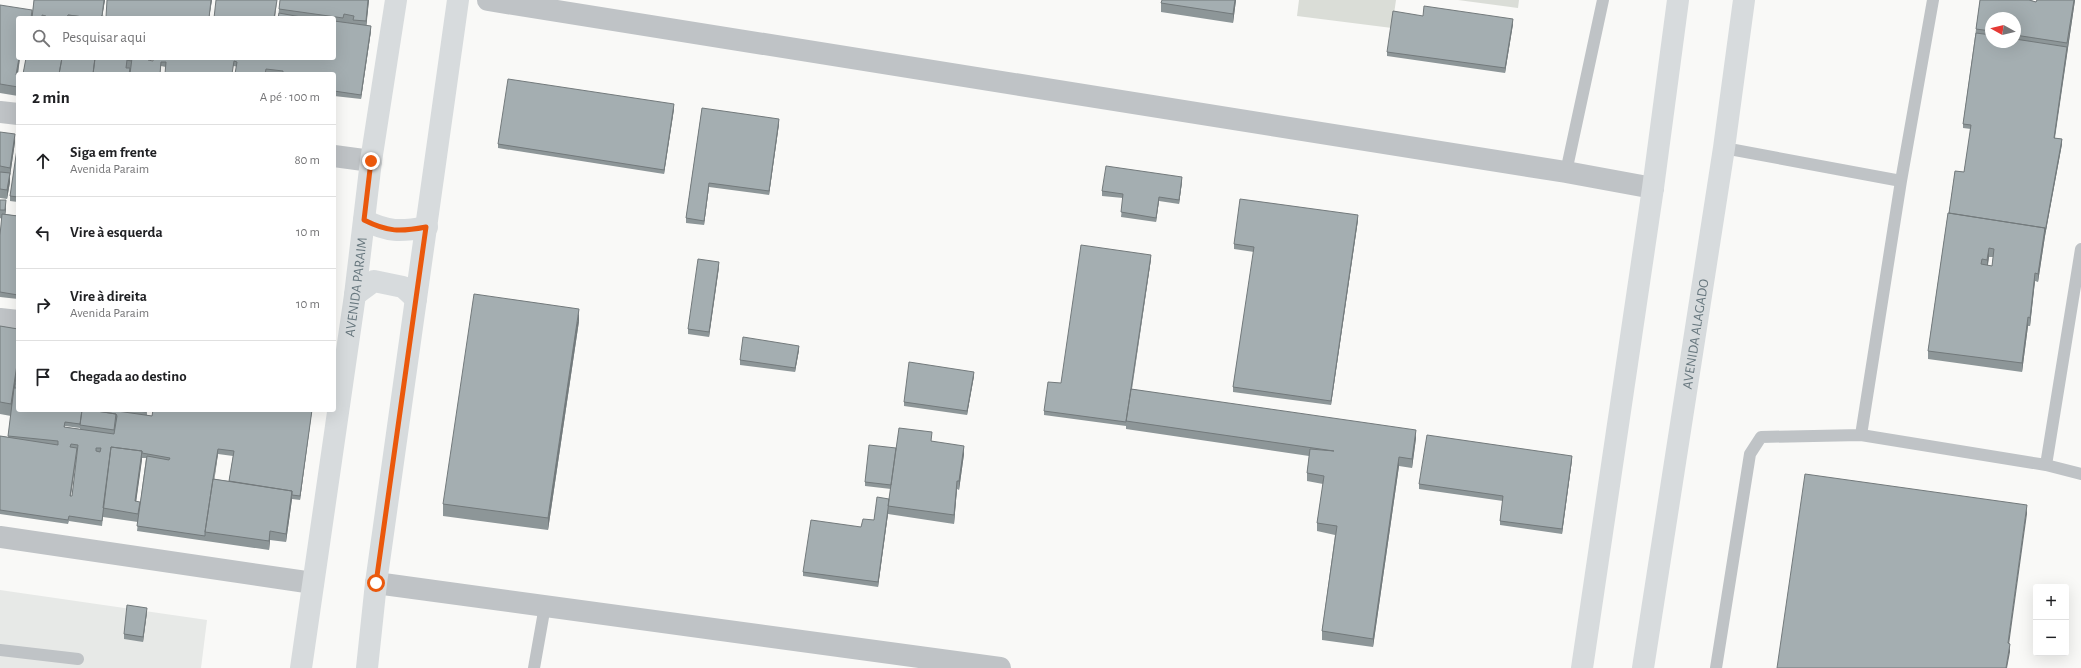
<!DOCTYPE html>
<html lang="pt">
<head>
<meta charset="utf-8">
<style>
	:root { --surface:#fff; --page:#f6f6f6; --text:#202124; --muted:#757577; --line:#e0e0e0 }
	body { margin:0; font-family:"Alegreya Sans",sans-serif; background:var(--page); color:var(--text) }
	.controls { position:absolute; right:12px; bottom:12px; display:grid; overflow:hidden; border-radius:4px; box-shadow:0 4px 16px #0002 }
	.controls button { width:36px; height:36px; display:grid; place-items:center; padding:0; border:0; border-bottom:1px solid var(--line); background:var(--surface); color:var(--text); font:20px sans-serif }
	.compass { position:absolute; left:1985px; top:12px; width:36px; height:36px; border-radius:50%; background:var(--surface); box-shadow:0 4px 16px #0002; rotate:278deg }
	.stop { position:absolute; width:12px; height:12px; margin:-9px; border:3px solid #ea580c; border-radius:50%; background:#fff }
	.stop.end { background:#ea580c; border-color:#fff; box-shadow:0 1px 4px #0008 }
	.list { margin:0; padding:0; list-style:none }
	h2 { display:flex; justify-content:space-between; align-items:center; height:52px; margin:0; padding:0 16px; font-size:17px }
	h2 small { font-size:13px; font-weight:400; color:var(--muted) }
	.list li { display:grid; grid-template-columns:26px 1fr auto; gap:12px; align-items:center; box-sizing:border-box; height:72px; padding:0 16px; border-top:1px solid var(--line) }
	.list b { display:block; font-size:15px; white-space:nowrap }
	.list p { margin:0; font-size:13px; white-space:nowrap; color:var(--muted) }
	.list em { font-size:13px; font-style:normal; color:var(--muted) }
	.icon { flex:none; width:22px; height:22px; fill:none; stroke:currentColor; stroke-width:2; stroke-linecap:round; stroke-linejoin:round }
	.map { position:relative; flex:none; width:2081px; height:668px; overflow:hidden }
	.search { position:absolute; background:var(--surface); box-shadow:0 4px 16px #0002; left:16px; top:16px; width:320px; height:44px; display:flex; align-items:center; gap:10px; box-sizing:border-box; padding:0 14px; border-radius:4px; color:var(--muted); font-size:15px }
	.panel { position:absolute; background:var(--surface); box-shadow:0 4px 16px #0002; left:16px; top:72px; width:320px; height:340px; border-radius:4px }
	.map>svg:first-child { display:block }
	.built { fill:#e7e9e7 }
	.green { fill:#daddd7 }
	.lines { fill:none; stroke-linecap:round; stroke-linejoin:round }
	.lane { stroke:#bfc3c6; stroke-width:12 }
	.street { stroke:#bfc3c6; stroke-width:22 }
	.secondary { stroke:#d7dbdd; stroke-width:22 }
	.wall { fill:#8d9698; fill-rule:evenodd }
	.shaded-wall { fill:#737a7c }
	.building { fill:#a4aeb1; stroke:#737a7c; fill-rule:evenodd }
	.route { stroke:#ea580c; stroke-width:5 }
	.labels { text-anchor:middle; stroke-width:4; stroke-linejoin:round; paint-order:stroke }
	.street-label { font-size:14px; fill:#67777e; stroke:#fff }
</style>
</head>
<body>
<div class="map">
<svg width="2081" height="668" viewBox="0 0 2081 668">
	<rect width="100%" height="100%" fill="#f9f9f7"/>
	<path class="built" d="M0,590L207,620L201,668H0Z"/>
	<path class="green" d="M1299,0H1396L1392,28L1297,16Z
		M1458,0H1519L1518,8Z"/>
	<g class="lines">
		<path class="lane" d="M1933,0L1901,181L1861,435L2046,465L2081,474
			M1724,148L1901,181
			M1566,172L1603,0
			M2046,465L2081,249
			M0,650L78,659
			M534,668L545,606
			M1716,668L1750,454L1761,437L1861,435"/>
		<path class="street" d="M488,0L1566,172L1653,188
			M0,112L18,114
			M334,156L371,161
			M0,319L18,321
			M0,537L313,583
			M376,583L1000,668"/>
		<g class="secondary">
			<path d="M364,220C388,232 400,232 427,227"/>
			<path d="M355,295L374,281L403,287L416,299"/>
			<path id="s1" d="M301,668L355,295L371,161L396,0"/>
			<path d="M367,668L376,583L458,0"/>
			<path d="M1582,668L1653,188L1678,0"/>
			<path id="s2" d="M1643,668L1724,148L1744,0"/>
		</g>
	</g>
	<path class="wall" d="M34,0H105L102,16L106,17L212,0L209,18H18V58H20L18,75V96L0,93V5L32,15Z
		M369,0L366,26L371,31L361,99L334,96V74H270L234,66L166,67L161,66L160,74H23L26,58H148V60L153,61L334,58V18H278L279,9Z
		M1236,0L1233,23L1161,12V3Z
		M1980,0H2031L2036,2L2037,0H2075L2055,138L2062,139V144L2045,236L2038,282L2035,281L2030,326H2028L2022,372L1928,359V351L1948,213H1949L1955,171L1964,172L1971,129L1963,128V124ZM1991,18H2015V42H1991ZM1989,257H1993L1992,266L1988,265Z
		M1423,16L1513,24L1505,73L1387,56V52Z
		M702,108L779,124L769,195L709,187L704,225L686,223V218Z
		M674,109L664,174L498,148V144Z
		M0,132L15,142L10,176V182L7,199L0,198Z
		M18,149V202L10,201V196Z
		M1182,182L1179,204L1159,201L1156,222L1121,217L1123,198L1102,196V191Z
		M0,200L6,209L5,214L18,216V299L0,297V235L2,219L0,218Z
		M1358,220L1331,405L1233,392V387L1254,252L1234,249V244Z
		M1151,259L1132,389L1416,438L1412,468L1399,466L1373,647L1322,640V631L1335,535L1317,531V523L1323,484L1307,481V473L1309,456L1126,429V426L1044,415V411L1061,383Z
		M719,267L709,337L688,334V329Z
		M579,321L548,530L443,516V504Z
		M0,326L18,329V410H147V415L152,416L153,410H312L300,500L292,499L286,542L270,540L269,550L137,531L138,522L103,517L102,526L69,521L68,524L0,514V436L8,437L11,416L0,414ZM65,426L80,428V429L65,427ZM77,449H78L72,496H71ZM218,454L233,456L229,481L214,479ZM142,458H146L140,504L136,501Z
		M799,350L795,372L740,365V360Z
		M974,376L967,415L904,406V402Z
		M932,441L964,454L959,490L957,489L954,524L888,514L878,587L803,576V572L861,527L874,520L889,499L891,489L865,486V482Z
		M1572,460L1562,534L1500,525V521L1503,501L1419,489V484Z
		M147,612L143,642L124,639V634Z"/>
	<path class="shaded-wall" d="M104,0H105L102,18H101Z
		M211,0H212L209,18Z
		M277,0L275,18H274Z
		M368,0H369L366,30V21Z
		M1235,0H1236L1233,23V14Z
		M2074,0H2075L2054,142V138Z
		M1513,19V24L1505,73V68Z
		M371,26V31L361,99V95Z
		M19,58H20L16,84V75Z
		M674,104V109L664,174V170Z
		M779,119V124L769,195V191Z
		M15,134V142L10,176V168Z
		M2062,139V144L2045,236L2038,282V274L2045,228Z
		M10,173V182L7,199V190Z
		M1182,177V182L1179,204V200Z
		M709,183V187L704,225V221Z
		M1159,197V201L1156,222V218Z
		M6,200V209L5,219V210Z
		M1358,215V220L1331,405V401Z
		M1989,248V257L1987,269V260Z
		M1151,255V259L1127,421Z
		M719,262V267L709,337V332Z
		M2035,273V281L2030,326V318Z
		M579,309V321L548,530V518Z
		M2028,317V326L2022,372V363Z
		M799,346V350L795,372V368Z
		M18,358V370L15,384V389L11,416V404Z
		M974,372V376L967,415V411Z
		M312,410L300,500V496Z
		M1416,430V438L1412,468V459Z
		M964,446V454L959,490V481Z
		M77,448V453L70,500V496Z
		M218,449V454L207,532Z
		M142,451V460L135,510V501Z
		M1572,456V460L1562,534V529Z
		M1399,457V466L1373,647V639Z
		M957,481V489L954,524V515Z
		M292,491V499L286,542V534Z
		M2027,505V514L2008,652V643Z
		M888,509V514L878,587V582Z
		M270,531V540L269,550V541Z
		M147,608V612L143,642V637Z
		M2010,644V652L2007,668H2006Z"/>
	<path class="building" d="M34,0H104L102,16H101L100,18H91L68,15L67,18H45L46,16L42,15V18H32Z
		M107,0H211L209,18H115L106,17Z
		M216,0H277L274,18H214Z
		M280,0H368L366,21L353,20L354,16L344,14L343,18L279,9Z
		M1162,0H1235L1233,14L1161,3Z
		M1980,0H2029L2036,2L2037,0H2074L2067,43L2015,35V18H1991V31L1976,29Z
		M0,5L32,10L31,18H18V58H19L16,75H18V87L0,84Z
		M1424,6L1513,19L1505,68L1387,52L1393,11L1423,16Z
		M279,13L301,17V18H278Z
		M68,15L91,18H67Z
		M101,16L115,18H100Z
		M334,21L371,26L361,95L334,91V74H283V71L266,69L265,74H235L237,62L234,61L232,74H165L166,62H161L160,74H130L132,58H148V60L153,61V58H334Z
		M1976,33L1991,35V42H2015V39L2067,47L2054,138L2062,139L2045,232V228L1949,213L1955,171L1964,172L1971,125L1963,124Z
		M26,58H62L59,74H23Z
		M62,58H95L93,74H59Z
		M95,58H131V61L127,60L126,68H130L129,74H93Z
		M508,79L674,104L664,170L498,144Z
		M702,108L779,119L769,191L709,183L704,221L686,218Z
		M0,132L15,134L10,168L0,166Z
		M17,149H18V197L10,196Z
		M1106,166L1182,177L1179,200L1159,197L1156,218L1121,212L1123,194L1102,191Z
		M0,172L10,173L7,190L0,189Z
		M1240,199L1358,215L1331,401L1233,387L1254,247L1234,244Z
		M0,200H6L5,210H0Z
		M1948,213L2045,228L2038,274L2035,273L2030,318L2028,317L2022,363L1928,351ZM1989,248L1994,249L1992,266L1981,264L1982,259L1987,260Z
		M2,214L18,216V295L0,292V235Z
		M1081,245L1151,255L1126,422L1044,411L1048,382L1061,383Z
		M698,259L719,262L709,332L688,329Z
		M474,294L579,309L548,518L443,504Z
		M0,326L18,329V358L11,404L0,402Z
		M743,337L799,346L795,368L740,360Z
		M909,362L974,372L967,411L904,402Z
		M18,364V384H15Z
		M14,388H18V410H82L80,424L65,422L64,427L114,434L117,416L116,414L90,410H118L117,411L152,416L153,410H312L300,496L292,495V491L229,481L234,451L218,449L213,479L205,532V536L137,526L147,456L169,460L170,458L142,453V451L111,447L102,521L69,516L68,520L0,510V436L58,445V441L8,436ZM71,444L78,445L72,496H70L77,448L70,447ZM96,448H101L100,452L96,451Z
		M1131,389L1416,430L1412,459L1399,457L1373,639L1322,631L1337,526L1317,523L1324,476L1307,473L1310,449L1334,451L1126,421Z
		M82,410H90L116,414L114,430L80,425Z
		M129,410H147L146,412Z
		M899,428L932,432L931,441L964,446L959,481H957L954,515L888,506Z
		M1427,435L1572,456L1562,529L1500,521L1503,496L1419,484Z
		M869,445L896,448L891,485L865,482Z
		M111,447L142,451L135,501L140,502L138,514L103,508Z
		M1805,474L2027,505L2008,643L2010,644L2006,668H1777Z
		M213,479L292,491L286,534L270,531L269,541L205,532Z
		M877,497L889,499L888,509L878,582L803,572L811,520L861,527L863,519L874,520Z
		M127,605L147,608L143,637L124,634Z"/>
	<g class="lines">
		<path class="route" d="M371,161L364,220C388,232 400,232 426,227L376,583"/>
	</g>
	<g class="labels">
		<g class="street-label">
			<text dy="5" stroke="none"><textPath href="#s1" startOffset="385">AVENIDA PARAIM</textPath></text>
			<text dy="5" stroke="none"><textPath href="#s2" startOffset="338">AVENIDA ALAGADO</textPath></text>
		</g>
	</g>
</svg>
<div class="controls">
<button>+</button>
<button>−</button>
</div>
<svg class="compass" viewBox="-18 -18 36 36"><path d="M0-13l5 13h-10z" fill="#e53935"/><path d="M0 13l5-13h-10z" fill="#757577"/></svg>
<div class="stop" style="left:376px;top:583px"></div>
<div class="stop end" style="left:371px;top:161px"></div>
<div class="search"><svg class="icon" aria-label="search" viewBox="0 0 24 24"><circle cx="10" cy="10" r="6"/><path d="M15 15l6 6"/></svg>Pesquisar aqui</div>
<section class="panel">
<h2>2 min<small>A pé · 100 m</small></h2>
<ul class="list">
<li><svg class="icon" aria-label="ahead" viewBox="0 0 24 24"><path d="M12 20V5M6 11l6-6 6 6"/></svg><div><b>Siga em frente</b><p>Avenida Paraim</p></div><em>80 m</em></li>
<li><svg class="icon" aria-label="left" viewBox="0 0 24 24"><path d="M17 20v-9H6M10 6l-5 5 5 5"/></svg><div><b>Vire à esquerda</b></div><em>10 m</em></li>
<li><svg class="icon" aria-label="right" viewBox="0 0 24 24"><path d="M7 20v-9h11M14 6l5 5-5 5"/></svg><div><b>Vire à direita</b><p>Avenida Paraim</p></div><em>10 m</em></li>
<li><svg class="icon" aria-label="arrive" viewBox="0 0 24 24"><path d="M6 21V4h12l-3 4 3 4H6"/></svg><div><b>Chegada ao destino</b></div></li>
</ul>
</section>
</div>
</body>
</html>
